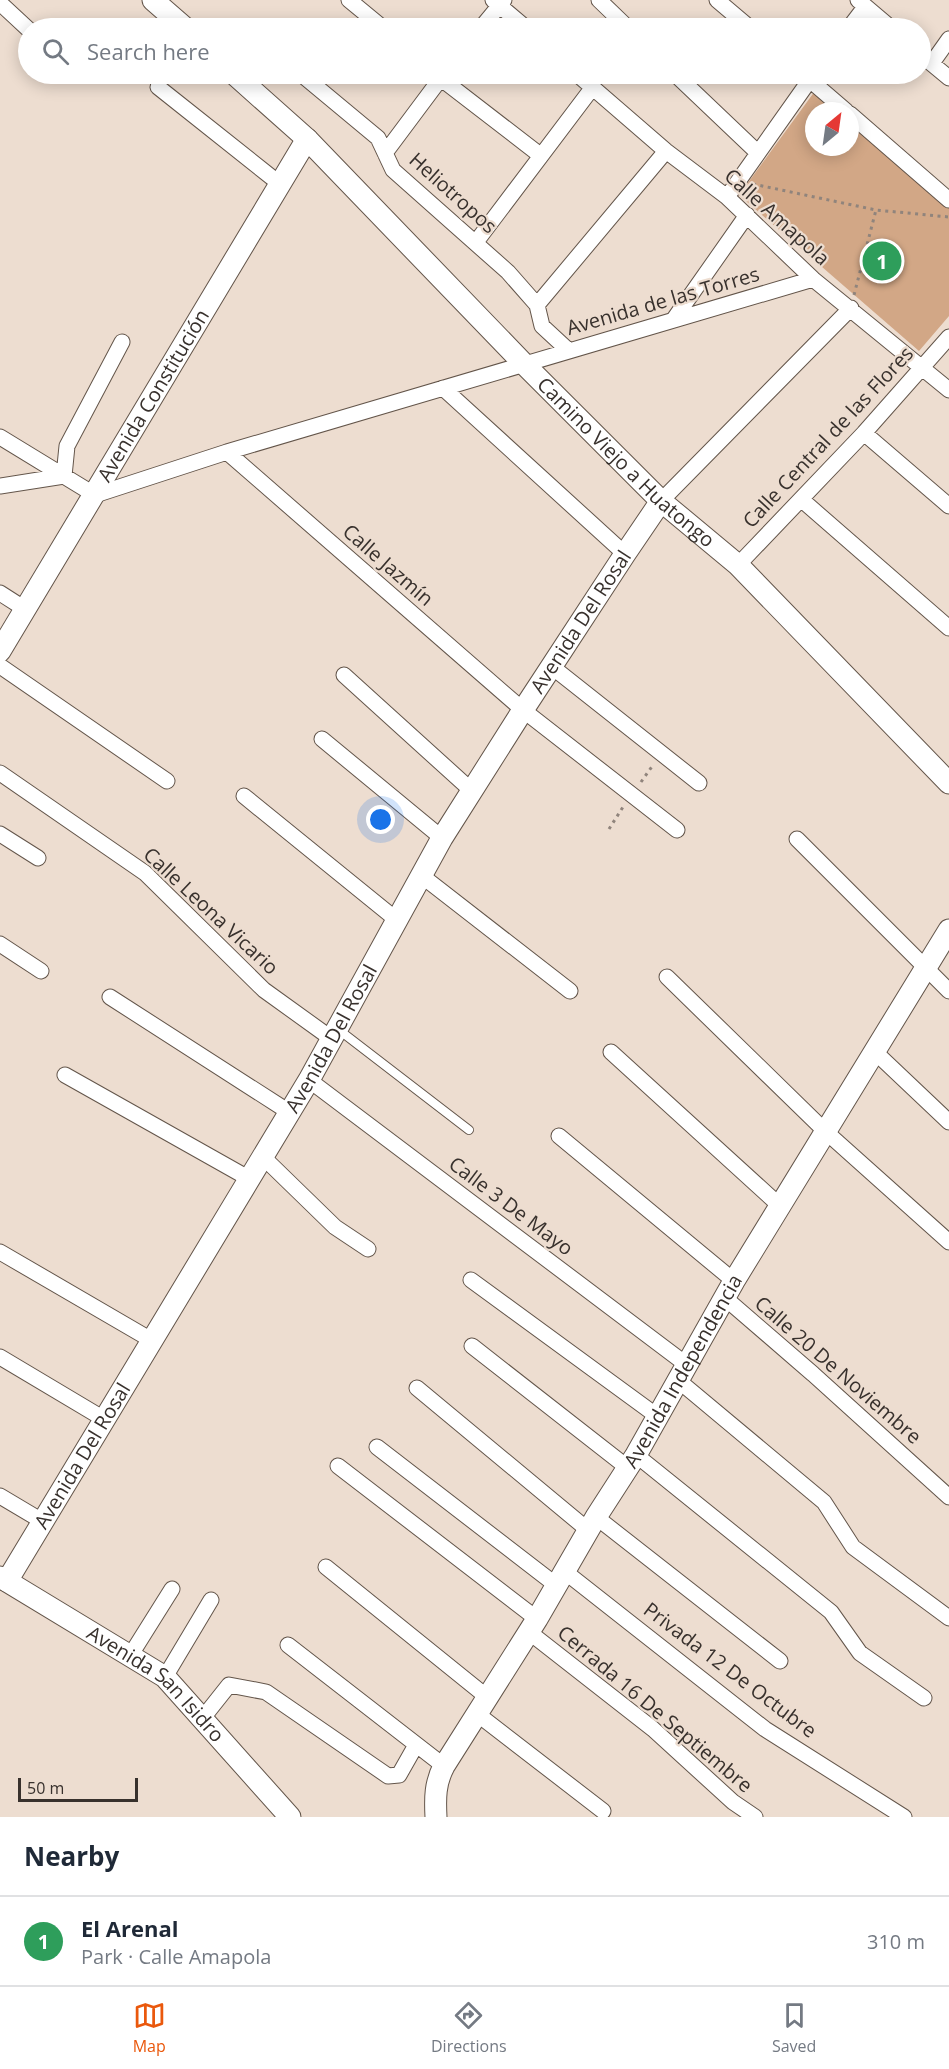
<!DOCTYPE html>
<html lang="en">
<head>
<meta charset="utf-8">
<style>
	:root { --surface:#fff; --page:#f6f6f7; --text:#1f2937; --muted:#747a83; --line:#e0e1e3; --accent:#ea580c }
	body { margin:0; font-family:"Open Sans",sans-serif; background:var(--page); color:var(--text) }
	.compass { position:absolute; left:805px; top:102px; width:54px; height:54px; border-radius:50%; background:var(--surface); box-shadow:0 3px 15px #0003; rotate:29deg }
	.scale { position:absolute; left:18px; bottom:15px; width:120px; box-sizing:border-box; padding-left:6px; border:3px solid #38312d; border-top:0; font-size:16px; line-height:21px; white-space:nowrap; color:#38312d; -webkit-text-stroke:4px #edddd0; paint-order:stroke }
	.you { position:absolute; left:381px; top:820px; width:21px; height:21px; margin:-15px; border:4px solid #fff; border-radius:50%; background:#1a73e8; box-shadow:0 0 0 9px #1a73e833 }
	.badge { display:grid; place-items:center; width:39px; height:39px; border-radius:50%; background:var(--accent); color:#fff; font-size:20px; font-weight:700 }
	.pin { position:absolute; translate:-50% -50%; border:3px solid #fff; box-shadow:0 2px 6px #0006 }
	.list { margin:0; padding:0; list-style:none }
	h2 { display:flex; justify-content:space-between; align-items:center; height:78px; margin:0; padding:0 24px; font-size:26px }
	h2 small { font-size:20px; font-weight:400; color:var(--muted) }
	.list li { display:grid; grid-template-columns:39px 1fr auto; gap:18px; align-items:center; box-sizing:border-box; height:90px; padding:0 24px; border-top:2px solid var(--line) }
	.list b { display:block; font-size:22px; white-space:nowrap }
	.list p { margin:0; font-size:20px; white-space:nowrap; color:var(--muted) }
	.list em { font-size:20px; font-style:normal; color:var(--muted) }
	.icon { flex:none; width:33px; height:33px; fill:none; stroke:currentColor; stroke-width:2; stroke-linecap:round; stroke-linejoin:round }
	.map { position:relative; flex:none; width:949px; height:1817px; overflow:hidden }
	.search { position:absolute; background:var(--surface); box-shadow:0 3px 15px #0003; left:18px; right:18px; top:18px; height:66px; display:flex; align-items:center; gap:15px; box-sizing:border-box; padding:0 21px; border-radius:33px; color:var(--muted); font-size:22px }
	.sheet { height:168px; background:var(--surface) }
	nav { display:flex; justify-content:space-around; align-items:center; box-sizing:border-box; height:84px; border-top:2px solid var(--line); background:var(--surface); font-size:16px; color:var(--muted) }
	nav a { display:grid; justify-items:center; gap:3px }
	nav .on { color:var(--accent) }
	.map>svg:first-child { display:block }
	.green { fill:#d2a786 }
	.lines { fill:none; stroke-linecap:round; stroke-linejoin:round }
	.lane-casing { stroke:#63554a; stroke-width:10 }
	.street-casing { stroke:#63554a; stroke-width:17 }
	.secondary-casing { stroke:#63554a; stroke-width:23 }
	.path { stroke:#90847c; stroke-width:3; stroke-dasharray:3 4.5; stroke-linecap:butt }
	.lane { stroke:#fff; stroke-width:8 }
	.street { stroke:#fff; stroke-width:15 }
	.secondary { stroke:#fff; stroke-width:21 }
	.labels { text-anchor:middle; stroke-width:4.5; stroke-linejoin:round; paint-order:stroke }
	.street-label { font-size:20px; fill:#38312d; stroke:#edddd0 }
</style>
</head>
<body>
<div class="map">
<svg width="949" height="1817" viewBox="0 0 949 1817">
	<rect width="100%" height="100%" fill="#edddd0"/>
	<path class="green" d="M815,91L838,111H814V147H850V122L949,207V316L919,351L739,195Z"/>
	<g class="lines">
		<g class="lane-casing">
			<path id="lane" d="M339,1030L469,1130"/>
		</g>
		<g class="street-casing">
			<path id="street" d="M349,0L383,28
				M493,0L526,28
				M599,0L628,28
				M717,0L750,28
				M858,0L891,28
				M0,3L28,29
				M481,28L504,0
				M849,28L865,7
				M920,54L949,78
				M932,63L949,39
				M301,74L378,138L393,170L508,272L537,305L542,326L569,351
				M435,74L540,155
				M577,74L666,151L727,197L813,279L949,390
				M675,74L757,152
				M803,74L846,111
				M158,87L280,184
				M850,114L949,200
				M385,153L444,74
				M727,197L814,74
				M476,242L593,87
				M537,305L666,151
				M674,319L747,215
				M443,388L625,554
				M864,433L949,506
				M0,437L95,495L227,452L813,279
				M227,452L523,710L677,830
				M0,486L64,476L67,446L122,342
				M802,500L949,628
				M661,501L851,308
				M738,565L864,433L949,337
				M0,593L25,609
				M0,666L167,781
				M551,666L699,783
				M344,675L472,791
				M322,739L442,838
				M0,773L145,873L264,990L332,1039
				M244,796L398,921
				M0,834L38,858
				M797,839L949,991
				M422,876L570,991
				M0,944L41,971
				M667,977L825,1131L949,1242
				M110,997L289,1112
				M874,1051L949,1122
				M611,1052L779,1205
				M65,1075L248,1178
				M309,1080L687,1365
				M559,1136L734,1281
				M262,1156L335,1227L368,1249
				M0,1252L153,1341
				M471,1280L657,1416
				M725,1298L813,1374L949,1497
				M472,1346L628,1468
				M0,1357L104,1419
				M679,1381L824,1502L853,1547L949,1618
				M417,1388L588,1530
				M377,1447L556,1585
				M636,1455L831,1612L860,1653L924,1698
				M338,1466L537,1619
				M0,1496L42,1521
				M596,1517L780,1661
				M326,1567L487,1697
				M564,1571L765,1729L904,1817
				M529,1632L653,1729L733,1802L755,1817
				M288,1645L444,1766
				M130,1656L172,1589
				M165,1677L211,1600
				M476,1713L603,1811
				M202,1719L229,1685L266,1692L388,1776L399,1775L416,1745"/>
		</g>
		<g class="secondary-casing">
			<g id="secondary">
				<path d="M153,0L185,28"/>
				<path id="s1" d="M234,74L307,139L524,364L661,501L738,565L949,783"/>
				<path id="s2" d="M0,651L307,139"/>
				<path id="s3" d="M0,1577L165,1677L290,1817"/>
				<path id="s4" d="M7,1581L309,1080L442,838L523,710L625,554L661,501"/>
				<path id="s5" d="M436,1817C435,1798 435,1783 444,1766L537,1619L596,1517L636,1455L734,1281L949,930"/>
			</g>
		</g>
		<path class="path" d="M753,184L876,210L949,217
			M854,295L876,210
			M641,782L653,765
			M609,829L623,807"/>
		<use href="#lane" class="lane"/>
		<use href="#street" class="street"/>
		<use href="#secondary" class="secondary"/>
	</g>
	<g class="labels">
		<g class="street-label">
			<text transform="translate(453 193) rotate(42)" y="7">Heliotropos</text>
			<text transform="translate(777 217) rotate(42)" y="7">Calle Amapola</text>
			<text transform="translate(663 301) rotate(-16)" y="7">Avenida de las Torres</text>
			<text dy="7" stroke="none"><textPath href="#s2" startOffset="298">Avenida Constitución</textPath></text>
			<text transform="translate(828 437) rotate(-47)" y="7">Calle Central de las Flores</text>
			<text dy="7" stroke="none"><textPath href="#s1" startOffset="552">Camino Viejo a Huatongo</textPath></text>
			<text transform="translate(388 565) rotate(41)" y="7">Calle Jazmín</text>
			<text dy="7" stroke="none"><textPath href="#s4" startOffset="1118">Avenida Del Rosal</textPath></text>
			<text transform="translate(211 911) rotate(43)" y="7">Calle Leona Vicario</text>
			<text dy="7" stroke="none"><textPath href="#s4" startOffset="632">Avenida Del Rosal</textPath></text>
			<text transform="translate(511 1206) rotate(37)" y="7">Calle 3 De Mayo</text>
			<text transform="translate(838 1370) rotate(41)" y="7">Calle 20 De Noviembre</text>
			<text dy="7" stroke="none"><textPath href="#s5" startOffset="514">Avenida Independencia</textPath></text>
			<text dy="7" stroke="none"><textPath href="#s4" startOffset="146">Avenida Del Rosal</textPath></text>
			<text transform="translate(730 1670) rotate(37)" y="7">Privada 12 De Octubre</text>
			<text dy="7" stroke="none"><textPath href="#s3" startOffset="190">Avenida San Isidro</textPath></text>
			<text transform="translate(655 1709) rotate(40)" y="7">Cerrada 16 De Septiembre</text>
		</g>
	</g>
</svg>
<svg class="compass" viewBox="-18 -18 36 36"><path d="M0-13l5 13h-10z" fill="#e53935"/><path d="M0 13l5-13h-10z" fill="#747a83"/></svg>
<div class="scale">50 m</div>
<div class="you"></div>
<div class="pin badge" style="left:882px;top:261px;background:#2e9e5b">1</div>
<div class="search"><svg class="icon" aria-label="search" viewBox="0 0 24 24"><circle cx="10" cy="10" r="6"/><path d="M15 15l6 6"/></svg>Search here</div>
</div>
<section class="sheet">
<h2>Nearby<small></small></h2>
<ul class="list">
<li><span class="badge" style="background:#2e9e5b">1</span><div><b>El Arenal</b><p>Park · Calle Amapola</p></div><em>310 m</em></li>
</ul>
</section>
<nav>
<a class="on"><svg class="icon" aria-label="map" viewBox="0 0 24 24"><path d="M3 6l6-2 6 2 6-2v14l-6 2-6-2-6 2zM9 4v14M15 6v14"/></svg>Map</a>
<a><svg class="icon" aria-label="directions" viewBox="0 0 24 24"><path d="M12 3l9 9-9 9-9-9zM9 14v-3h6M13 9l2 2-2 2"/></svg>Directions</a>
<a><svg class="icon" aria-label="saved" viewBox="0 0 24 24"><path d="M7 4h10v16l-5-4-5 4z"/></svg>Saved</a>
</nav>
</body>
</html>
